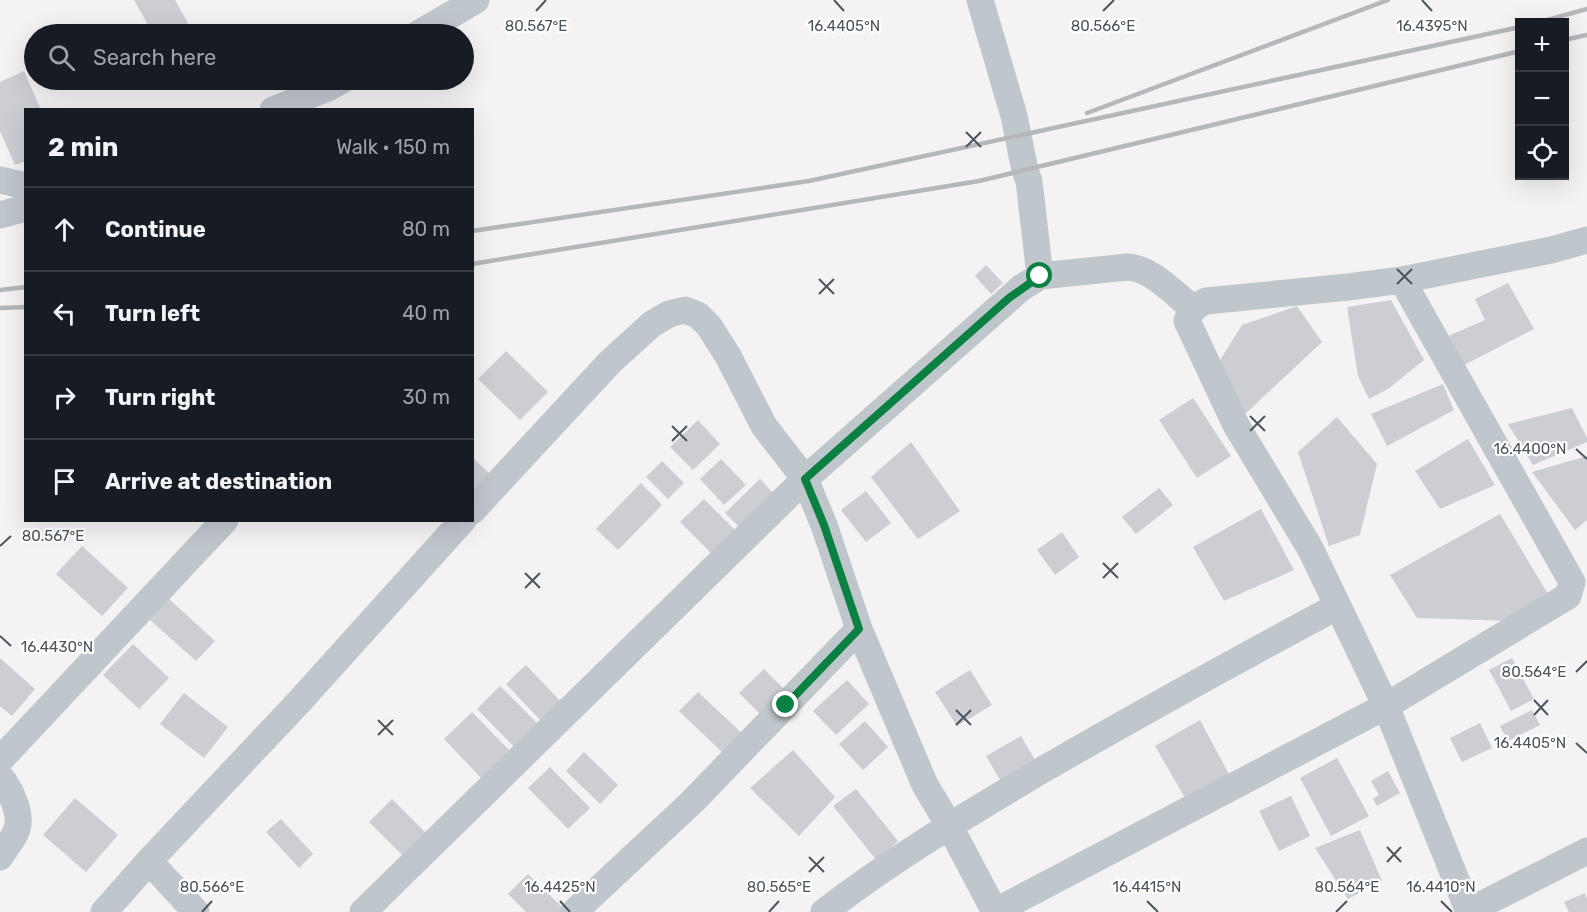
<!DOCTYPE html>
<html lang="en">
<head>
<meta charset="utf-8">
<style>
	:root { --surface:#171b24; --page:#242831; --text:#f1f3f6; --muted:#9ea1a6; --line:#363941 }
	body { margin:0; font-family:Rubik,sans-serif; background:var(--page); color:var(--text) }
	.controls { position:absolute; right:18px; top:18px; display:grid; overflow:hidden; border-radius:0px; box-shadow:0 6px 24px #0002 }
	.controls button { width:54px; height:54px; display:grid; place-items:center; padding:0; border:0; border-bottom:2px solid var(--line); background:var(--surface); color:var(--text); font:30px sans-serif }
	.stop { position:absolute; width:18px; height:18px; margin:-14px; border:4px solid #0b8043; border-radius:50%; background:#fff }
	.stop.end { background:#0b8043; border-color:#fff; box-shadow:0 2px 6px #0008 }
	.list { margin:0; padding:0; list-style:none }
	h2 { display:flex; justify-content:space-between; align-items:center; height:78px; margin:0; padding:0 24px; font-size:26px }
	h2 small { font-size:20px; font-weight:400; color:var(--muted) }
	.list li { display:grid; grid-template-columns:39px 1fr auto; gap:18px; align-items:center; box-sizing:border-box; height:84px; padding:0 24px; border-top:2px solid var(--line) }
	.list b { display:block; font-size:22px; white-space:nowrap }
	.list em { font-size:20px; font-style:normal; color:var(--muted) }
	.icon { flex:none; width:33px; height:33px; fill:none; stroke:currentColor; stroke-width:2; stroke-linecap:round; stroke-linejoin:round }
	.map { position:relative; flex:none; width:1587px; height:912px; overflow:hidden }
	.search { position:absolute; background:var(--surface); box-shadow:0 6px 24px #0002; left:24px; top:24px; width:450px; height:66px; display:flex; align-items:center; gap:15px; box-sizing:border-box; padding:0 21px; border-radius:33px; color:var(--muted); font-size:22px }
	.panel { position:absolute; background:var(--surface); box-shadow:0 6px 24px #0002; left:24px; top:108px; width:450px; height:414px; border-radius:0px }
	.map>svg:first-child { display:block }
	.building { fill:#cdced3 }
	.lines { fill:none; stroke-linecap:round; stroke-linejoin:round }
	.minor { stroke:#bfc6cc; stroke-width:27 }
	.rail { stroke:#b5b7bb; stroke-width:4.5 }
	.route { stroke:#0b8043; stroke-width:8 }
	.ticks { fill:none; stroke:#4c555d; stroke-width:2 }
	.ticks-label { font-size:15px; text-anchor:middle; fill:#4c555d; stroke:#fff; stroke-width:4.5; stroke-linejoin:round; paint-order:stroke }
</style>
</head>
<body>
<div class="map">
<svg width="1587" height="912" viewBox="0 0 1587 912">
	<rect width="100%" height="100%" fill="#f4f2f2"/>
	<path class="building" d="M134,0H175L194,34H153Z
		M24,71L41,110H26V161L15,165L0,131V82Z
		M986,265L1003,283L991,294L975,276Z
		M1508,283L1534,329L1462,366L1446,337L1485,320L1475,299Z
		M1391,300L1424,360L1388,389L1369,399L1358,376L1347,307Z
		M1297,306L1322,342L1243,416L1217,365L1242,325Z
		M506,351L548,392L520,420L478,379Z
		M1443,384L1454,410L1387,446L1371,414Z
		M1193,398L1231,456L1197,478L1159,420Z
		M1572,408L1587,438V442L1533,465L1508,424Z
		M1337,417L1377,464L1360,535L1329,546L1298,452Z
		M698,420L720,444L693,470L670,447Z
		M1468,439L1495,485L1440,509L1415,471Z
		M911,442L960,511L918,539L871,477Z
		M1587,456V520L1575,530L1532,472Z
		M472,457L493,477L472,498Z
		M721,459L746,485L724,505L700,479Z
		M662,461L684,483L668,499L646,477Z
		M760,479L778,498L743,531L725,513Z
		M641,483L662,505L618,550L596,529Z
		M1159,488L1173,505L1136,534L1122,517Z
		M866,491L891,523L866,542L841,510Z
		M704,499L736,531L712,554L680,522Z
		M1261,509L1294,570L1224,601L1193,547Z
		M1500,514L1551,599L1513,621L1417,618L1390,575Z
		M1062,532L1079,557L1055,575L1037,550Z
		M82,546L128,588L102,616L56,574Z
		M168,598L215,641L196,661L149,619Z
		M133,644L169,678L139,709L103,675Z
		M0,658L35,689L12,716L0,706Z
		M1512,658L1534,699L1511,711L1489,670Z
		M526,665L565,706L545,725L506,684Z
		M764,669L789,694L764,718L739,693Z
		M970,670L992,705L957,726L935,692Z
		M847,680L869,704L836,735L813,711Z
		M500,686L543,729L519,752L477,709Z
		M698,692L746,737L727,757L679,711Z
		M184,693L228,727L204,758L160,724Z
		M1532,710L1540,725L1508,741L1500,726Z
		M472,712L513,754L485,782L444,739Z
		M1200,720L1231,778L1189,805L1155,746Z
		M865,721L888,747L863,770L839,744Z
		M1480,723L1492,748L1462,762L1450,738Z
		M1021,736L1035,760L1000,780L986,756Z
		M793,750L835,797L799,836L750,788Z
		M584,752L618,785L600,804L566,771Z
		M1337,758L1369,816L1331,836L1300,778Z
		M550,767L590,808L568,829L528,788Z
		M1388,771L1400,793L1377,806L1373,799L1379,795L1371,781Z
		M856,789L898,841L877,861L833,806Z
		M1291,796L1310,836L1279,851L1259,811Z
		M75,798L118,835L86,872L43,835Z
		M392,799L430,837L408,861L369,822Z
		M281,819L313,854L299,868L266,832Z
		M1360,830L1382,881L1348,899L1315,848Z
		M528,874L567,912H526L508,894Z
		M1585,893L1587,899V912H1569L1564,902Z"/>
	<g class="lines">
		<path class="minor" d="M980,0L1014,116L1025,170L1029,181L1040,276
			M418,34L476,0
			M273,110L328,88L342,80
			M0,180L26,186
			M0,215L26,208
			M472,511L610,362L652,324L669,314L685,310L698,315L709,326L728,356L764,426L805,479L824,525L859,629L925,785L949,825L995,912
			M0,760L225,520
			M0,776C10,789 22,813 17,829C14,839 5,848 0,857
			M149,861L196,912
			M1469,911L1587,851
			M104,912L149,861L298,703L463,520
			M363,912L805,479L1021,288L1040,276L1127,267C1152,268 1174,294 1194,309
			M574,912L692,802L859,629
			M824,912C894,858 968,814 1044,769C1141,713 1239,659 1338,606
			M994,912L1386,706L1568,596L1572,582L1402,280
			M1469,912L1386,706L1310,548L1236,425L1187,321C1189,311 1197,305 1206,301L1348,287L1402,280L1551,250L1587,240"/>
		<path class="rail" d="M1540,22L1587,9
			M1564,40L1587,35
			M1087,113L1388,0
			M472,231L809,181L1520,27
			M472,264L979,181L1520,51
			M0,290L26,287
			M0,308L26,307"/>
	</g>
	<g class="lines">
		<path class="route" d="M786,705L859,629L824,525L805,479L1009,298L1040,276"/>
	</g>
	<path class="ticks" d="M834,0L844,11M1422,0L1432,11M536,11L546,0M1103,11L1114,0M966,132L981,147M966,147L981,132M1397,269L1412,284M819,279L834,294M1397,284L1412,269M819,294L834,279M1250,416L1265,431M672,426L687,441M1250,431L1265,416M672,441L687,426M1576,449L1587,459M0,546L11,536M1103,563L1118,578M525,573L540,588M1103,578L1118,563M525,588L540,573M0,636L11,646M1576,672L1587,661M1534,700L1548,715M956,710L971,725M1534,715L1548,700M378,720L393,735M956,725L971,710M378,735L393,720M1576,743L1587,753M1387,847L1401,862M809,857L824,872M1387,862L1401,847M809,872L824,857M560,901L570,912M1147,901L1158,912M1441,901L1452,912M202,912L212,901M769,912L779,901M1336,912L1347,901"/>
	<g class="ticks-label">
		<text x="536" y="31">80.567°E</text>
		<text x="844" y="31">16.4405°N</text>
		<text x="1103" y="31">80.566°E</text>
		<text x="1432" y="31">16.4395°N</text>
		<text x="1530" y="454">16.4400°N</text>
		<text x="53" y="541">80.567°E</text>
		<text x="57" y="652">16.4430°N</text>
		<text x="1534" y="677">80.564°E</text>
		<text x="1530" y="748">16.4405°N</text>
		<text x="212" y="892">80.566°E</text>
		<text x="779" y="892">80.565°E</text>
		<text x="1347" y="892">80.564°E</text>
		<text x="560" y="892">16.4425°N</text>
		<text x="1147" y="892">16.4415°N</text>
		<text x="1441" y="892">16.4410°N</text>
	</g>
</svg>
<div class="controls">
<button>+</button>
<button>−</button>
<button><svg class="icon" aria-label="locate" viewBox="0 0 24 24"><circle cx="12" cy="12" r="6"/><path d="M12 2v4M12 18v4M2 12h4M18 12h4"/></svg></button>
</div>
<div class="stop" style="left:1040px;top:276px"></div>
<div class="stop end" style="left:786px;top:705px"></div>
<div class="search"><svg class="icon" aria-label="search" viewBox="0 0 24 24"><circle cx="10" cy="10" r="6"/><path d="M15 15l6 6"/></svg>Search here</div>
<section class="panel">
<h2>2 min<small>Walk · 150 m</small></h2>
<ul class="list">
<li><svg class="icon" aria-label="ahead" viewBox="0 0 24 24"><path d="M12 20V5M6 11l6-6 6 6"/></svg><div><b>Continue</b></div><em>80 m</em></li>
<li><svg class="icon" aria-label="left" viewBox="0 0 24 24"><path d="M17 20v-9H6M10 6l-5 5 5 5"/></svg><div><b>Turn left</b></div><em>40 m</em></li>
<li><svg class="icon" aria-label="right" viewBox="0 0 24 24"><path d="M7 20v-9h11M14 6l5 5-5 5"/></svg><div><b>Turn right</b></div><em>30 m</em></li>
<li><svg class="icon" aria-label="arrive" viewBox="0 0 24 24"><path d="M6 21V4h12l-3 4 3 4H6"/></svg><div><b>Arrive at destination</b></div></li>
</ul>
</section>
</div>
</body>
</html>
